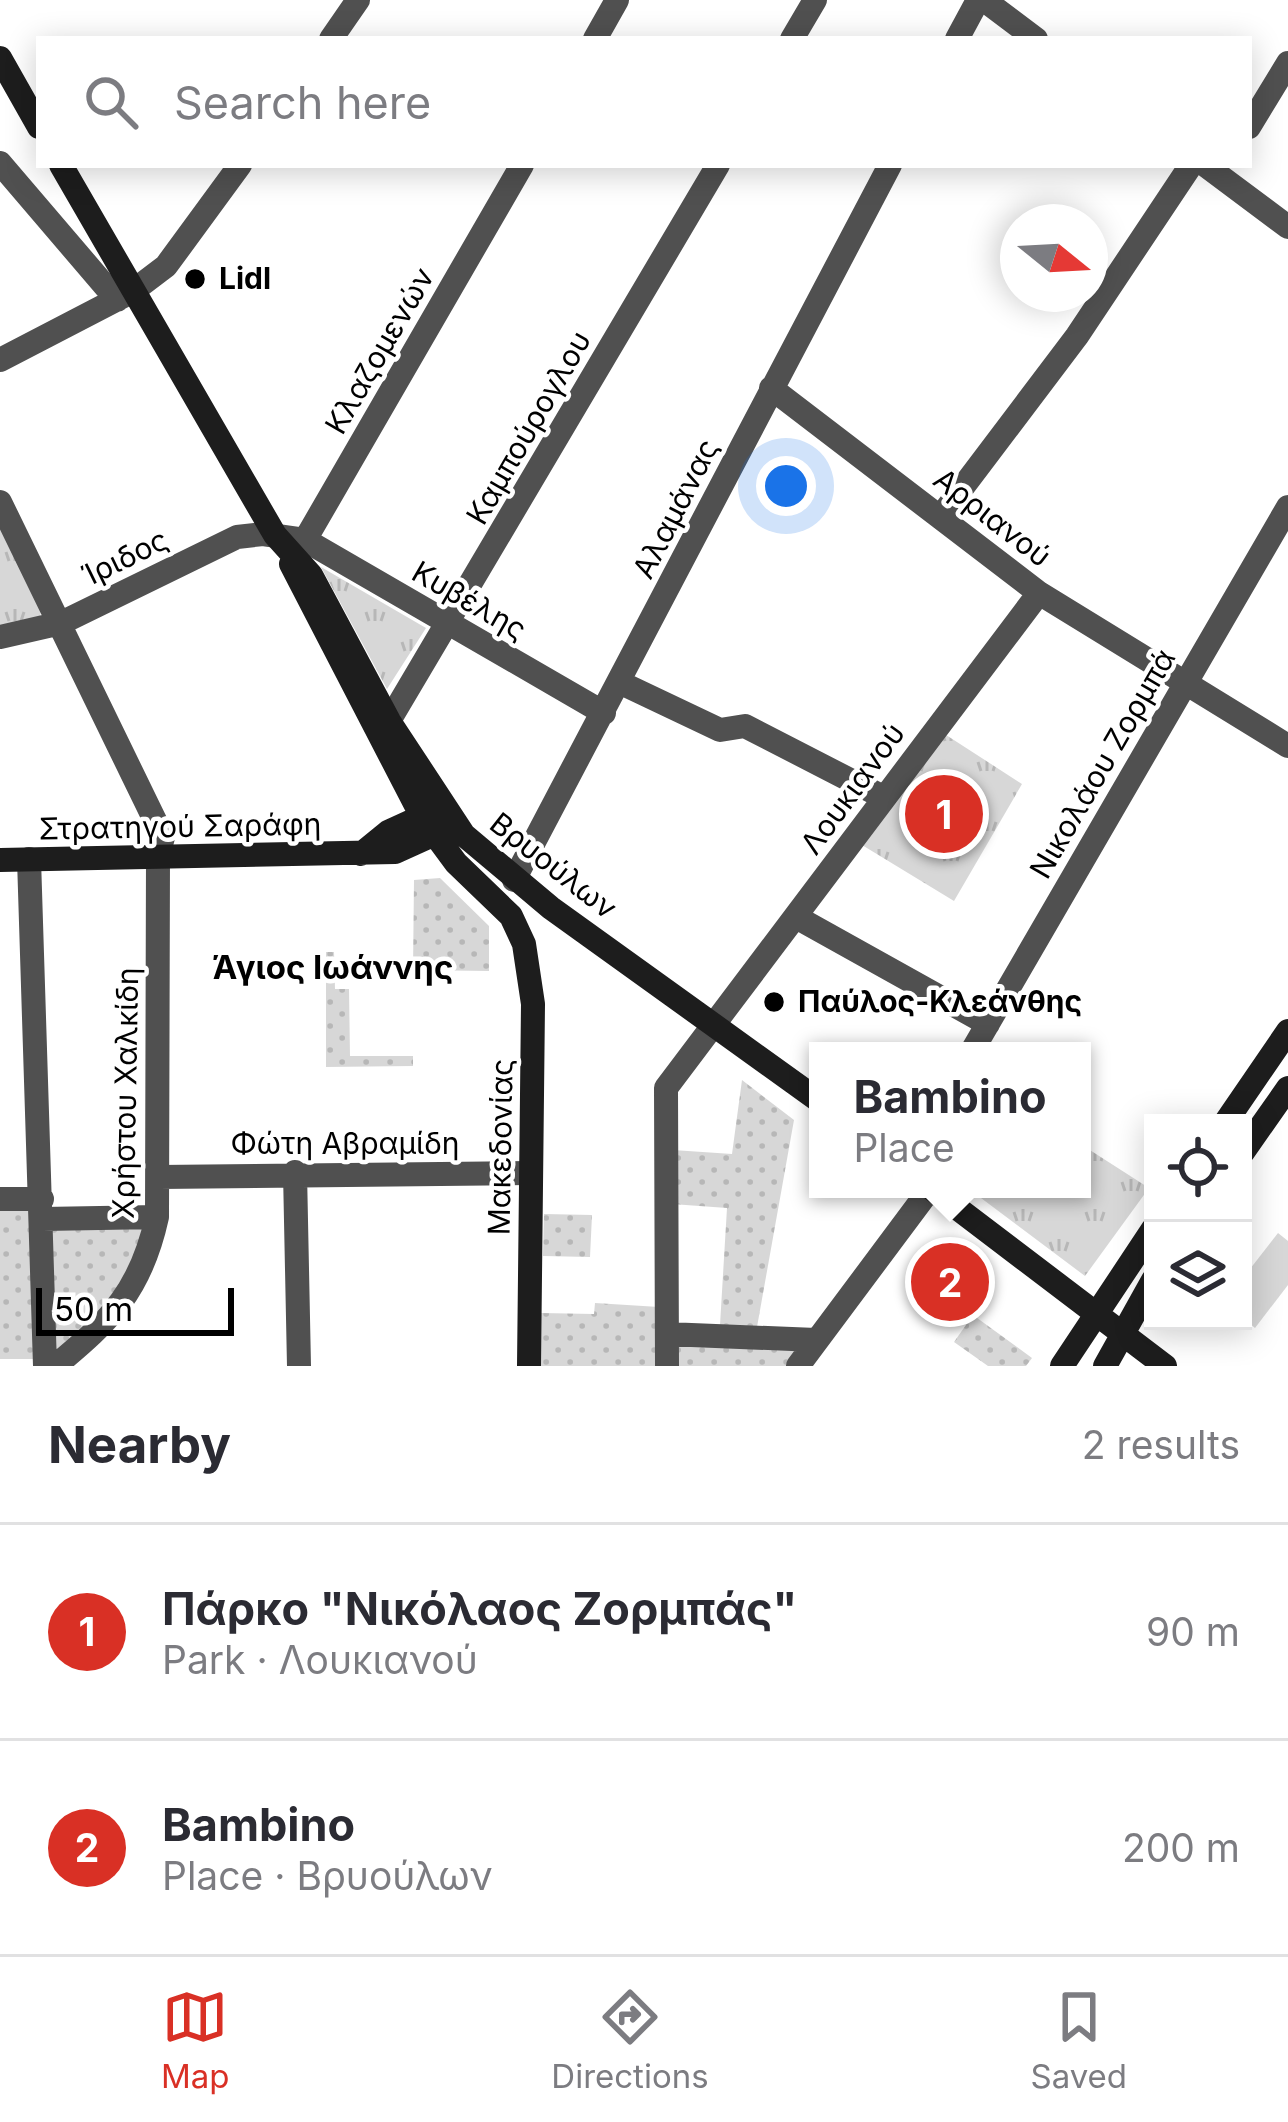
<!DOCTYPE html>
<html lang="en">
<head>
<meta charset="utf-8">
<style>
	:root { --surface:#fff; --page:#f2f2f3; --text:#2b2b33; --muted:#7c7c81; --line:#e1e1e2; --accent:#d93025 }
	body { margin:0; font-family:Inter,sans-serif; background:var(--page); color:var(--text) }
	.controls { position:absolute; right:36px; bottom:36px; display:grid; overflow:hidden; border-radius:0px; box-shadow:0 6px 30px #0003 }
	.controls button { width:108px; height:108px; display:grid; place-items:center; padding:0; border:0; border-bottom:3px solid var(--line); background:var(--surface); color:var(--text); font:60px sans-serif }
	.compass { position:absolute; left:1000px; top:204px; width:108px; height:108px; border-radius:50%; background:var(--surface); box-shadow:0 6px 30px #0003; rotate:108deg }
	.scale { position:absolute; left:36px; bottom:30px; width:198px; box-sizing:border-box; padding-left:12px; border:6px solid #000; border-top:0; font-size:33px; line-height:42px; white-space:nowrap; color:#000; -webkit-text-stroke:9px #fff; paint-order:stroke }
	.you { position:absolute; left:786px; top:486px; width:42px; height:42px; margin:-30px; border:9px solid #fff; border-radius:50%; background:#1a73e8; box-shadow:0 0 0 18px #1a73e833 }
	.badge { display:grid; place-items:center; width:78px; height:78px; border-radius:50%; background:var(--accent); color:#fff; font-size:39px; font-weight:700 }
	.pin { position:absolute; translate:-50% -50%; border:6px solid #fff; box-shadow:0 3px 12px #0006 }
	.popup { position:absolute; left:809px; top:1042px; width:282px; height:156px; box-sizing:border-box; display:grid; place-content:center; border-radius:0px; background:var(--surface); filter:drop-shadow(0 3px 9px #0005); font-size:39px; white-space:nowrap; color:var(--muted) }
	.popup b { font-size:45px; color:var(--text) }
	.popup::after { content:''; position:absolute; left:50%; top:100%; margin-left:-24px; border:24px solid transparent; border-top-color:var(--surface) }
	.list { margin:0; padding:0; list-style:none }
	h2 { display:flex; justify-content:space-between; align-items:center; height:156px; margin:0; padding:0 48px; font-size:51px }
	h2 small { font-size:39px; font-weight:400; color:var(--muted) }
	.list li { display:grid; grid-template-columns:78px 1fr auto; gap:36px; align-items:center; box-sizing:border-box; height:216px; padding:0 48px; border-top:3px solid var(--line) }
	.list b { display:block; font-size:45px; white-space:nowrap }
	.list p { margin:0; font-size:39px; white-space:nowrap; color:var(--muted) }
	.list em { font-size:39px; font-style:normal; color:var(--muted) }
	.icon { flex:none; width:66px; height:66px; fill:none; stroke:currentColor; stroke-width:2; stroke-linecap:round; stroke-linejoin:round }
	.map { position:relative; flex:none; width:1288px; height:1366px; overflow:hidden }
	.search { position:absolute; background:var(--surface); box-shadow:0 6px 30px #0003; left:36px; right:36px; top:36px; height:132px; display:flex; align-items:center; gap:30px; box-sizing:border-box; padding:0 42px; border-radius:0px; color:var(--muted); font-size:45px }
	.sheet { height:588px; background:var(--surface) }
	nav { display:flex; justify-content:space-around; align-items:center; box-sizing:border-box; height:168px; border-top:3px solid var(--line); background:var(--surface); font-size:33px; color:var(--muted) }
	nav a { display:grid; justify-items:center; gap:6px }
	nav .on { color:var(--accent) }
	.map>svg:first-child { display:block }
	.grass { fill:url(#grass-dots) }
	.park { fill:url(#park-tufts) }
	.pitch { fill:#d7d7d7 }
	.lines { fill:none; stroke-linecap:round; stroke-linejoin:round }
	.street { stroke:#505050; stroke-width:24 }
	.secondary { stroke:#1d1d1d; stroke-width:24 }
	.poi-dot { fill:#000; stroke:#fff; stroke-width:4.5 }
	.labels { text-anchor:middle; stroke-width:9; stroke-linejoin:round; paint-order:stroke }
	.poi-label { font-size:30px; font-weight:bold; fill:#000; stroke:#fff; text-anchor:start }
	.street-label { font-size:30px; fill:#000; stroke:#fff }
	.neighbourhood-label { font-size:33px; font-weight:bold; fill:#000; stroke:#fff }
</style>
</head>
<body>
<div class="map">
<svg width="1288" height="1366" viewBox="0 0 1288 1366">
	<defs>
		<pattern id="grass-dots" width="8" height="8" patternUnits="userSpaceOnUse" patternTransform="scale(3)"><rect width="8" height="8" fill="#d7d7d7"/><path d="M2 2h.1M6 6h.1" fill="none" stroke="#b7b7b7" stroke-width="1.8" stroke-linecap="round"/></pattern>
		<pattern id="park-tufts" width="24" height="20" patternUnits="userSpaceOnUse" patternTransform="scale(3)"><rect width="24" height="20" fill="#d7d7d7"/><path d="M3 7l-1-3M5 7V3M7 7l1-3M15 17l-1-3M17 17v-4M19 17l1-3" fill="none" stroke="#b7b7b7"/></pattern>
	</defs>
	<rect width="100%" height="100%" fill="#fff"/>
	<path class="grass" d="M440,878L489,926V971L413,970L414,880Z
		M326,952H334L335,989H349L350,1056H413V1066L326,1067Z
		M742,1080L794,1120L757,1327L720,1325L727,1208L672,1204L673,1150L732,1154Z
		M0,1209H36L37,1359H0Z
		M544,1214L592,1215L590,1257L543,1256Z
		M146,1224C132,1281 95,1320 50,1356L52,1225Z
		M595,1303L659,1307L660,1366H539L541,1313L594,1314Z
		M973,1315L1032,1358L1026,1366H988L954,1342Z
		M678,1341L807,1345L791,1366H677Z"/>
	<path class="park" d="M0,525L42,608L40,616L0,630Z
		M321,567L426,628L387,689Z
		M943,733L1022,784L954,901L862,845Z
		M1082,1145L1149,1188L1085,1276L969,1189H1082Z"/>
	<path class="pitch" d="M1278,1233L1288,1241V1285L1255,1328L1243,1318V1278Z"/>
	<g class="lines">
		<path class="street" d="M984,0L1036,39
			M331,39L358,0
			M595,39L617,0
			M792,39L815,0
			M957,39L978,0
			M1249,127L1288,63
			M0,163L117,300
			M1205,165L1288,227
			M0,360L133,291L166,266L240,165
			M771,388L1039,593L1288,746
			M0,502L163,837L158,857L157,1217C141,1290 111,1320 55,1366
			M941,516L1077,336L1191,165
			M305,540L604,713
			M0,637L61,623L237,537L263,534L305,540L522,165
			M621,683L720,730L745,726L883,797
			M389,721L718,165
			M29,859L45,1366
			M514,880L890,165
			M796,917L988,1024
			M972,1051L1288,507
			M295,1172L299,1366
			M159,1177L531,1173
			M0,1199H42
			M43,1219L157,1217
			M667,1334L816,1340
			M667,1366L666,1088L1039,593
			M798,1366L930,1189"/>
		<path class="secondary" d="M0,58L39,127
			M61,165L275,535L311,575L389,721L464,835L551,908L818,1100
			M291,564L422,817L456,863L511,916L524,944L533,1004L529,1366
			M361,854L388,832L434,811
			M0,860L395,852L448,828
			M1225,1123L1288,1031
			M1243,1152L1288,1088
			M932,1189L1165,1366
			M1062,1366L1153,1229
			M1105,1366L1153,1280"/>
	</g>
	<g class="poi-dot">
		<circle cx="195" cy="279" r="12"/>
		<circle cx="774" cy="1002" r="12"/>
	</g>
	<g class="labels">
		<g class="poi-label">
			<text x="219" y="289">Lidl</text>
			<text x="798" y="1012">Παύλος-Κλεάνθης</text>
		</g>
		<g class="street-label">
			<text transform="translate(380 351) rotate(-60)" y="10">Κλαζομενών</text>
			<text transform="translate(529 428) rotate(-60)" y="10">Καμπούρογλου</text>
			<text transform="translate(676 509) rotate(-63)" y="10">Αλαμάνας</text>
			<text transform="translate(992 518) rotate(38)" y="10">Αρριανού</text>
			<text transform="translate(125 558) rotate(-26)" y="10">Ίριδος</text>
			<text transform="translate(469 601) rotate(30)" y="10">Κυβέλης</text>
			<text transform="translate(1103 764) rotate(-60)" y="10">Νικολάου Ζορμπά</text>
			<text transform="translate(853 789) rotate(-54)" y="10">Λουκιανού</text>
			<text transform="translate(180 827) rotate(-1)" y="10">Στρατηγού Σαράφη</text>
			<text transform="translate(553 866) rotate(38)" y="10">Βρυούλων</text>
			<text transform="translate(126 1093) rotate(-89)" y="10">Χρήστου Χαλκίδη</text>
			<text x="345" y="1154">Φώτη Αβραμίδη</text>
			<text transform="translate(501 1147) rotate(-89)" y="10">Μακεδονίας</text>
		</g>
		<g class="neighbourhood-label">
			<text x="333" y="979">Άγιος Ιωάννης</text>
		</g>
	</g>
</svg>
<div class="controls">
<button><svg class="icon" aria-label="locate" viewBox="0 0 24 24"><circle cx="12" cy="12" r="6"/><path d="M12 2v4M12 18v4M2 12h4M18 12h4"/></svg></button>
<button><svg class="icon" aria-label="layers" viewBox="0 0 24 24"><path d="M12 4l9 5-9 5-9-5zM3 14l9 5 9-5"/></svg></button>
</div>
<svg class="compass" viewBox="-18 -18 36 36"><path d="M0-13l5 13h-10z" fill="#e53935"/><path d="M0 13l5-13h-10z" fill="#7c7c81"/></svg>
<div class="scale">50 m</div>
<div class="you"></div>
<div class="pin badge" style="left:944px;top:814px">1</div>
<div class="pin badge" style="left:950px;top:1282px">2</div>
<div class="popup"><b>Bambino</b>Place</div>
<div class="search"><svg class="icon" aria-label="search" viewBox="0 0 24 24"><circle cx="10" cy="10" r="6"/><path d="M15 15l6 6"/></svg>Search here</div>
</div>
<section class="sheet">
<h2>Nearby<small>2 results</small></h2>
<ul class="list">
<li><span class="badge">1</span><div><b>Πάρκο &quot;Νικόλαος Ζορμπάς&quot;</b><p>Park · Λουκιανού</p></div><em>90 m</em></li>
<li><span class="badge">2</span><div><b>Bambino</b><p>Place · Βρυούλων</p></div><em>200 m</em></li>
</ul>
</section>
<nav>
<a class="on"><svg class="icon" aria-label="map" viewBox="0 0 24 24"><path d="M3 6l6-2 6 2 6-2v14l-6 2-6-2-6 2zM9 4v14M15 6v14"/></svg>Map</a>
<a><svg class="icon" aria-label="directions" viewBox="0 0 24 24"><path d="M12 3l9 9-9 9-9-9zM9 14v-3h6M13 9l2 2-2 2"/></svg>Directions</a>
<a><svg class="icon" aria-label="saved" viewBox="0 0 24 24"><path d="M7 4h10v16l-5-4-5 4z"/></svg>Saved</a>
</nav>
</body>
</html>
